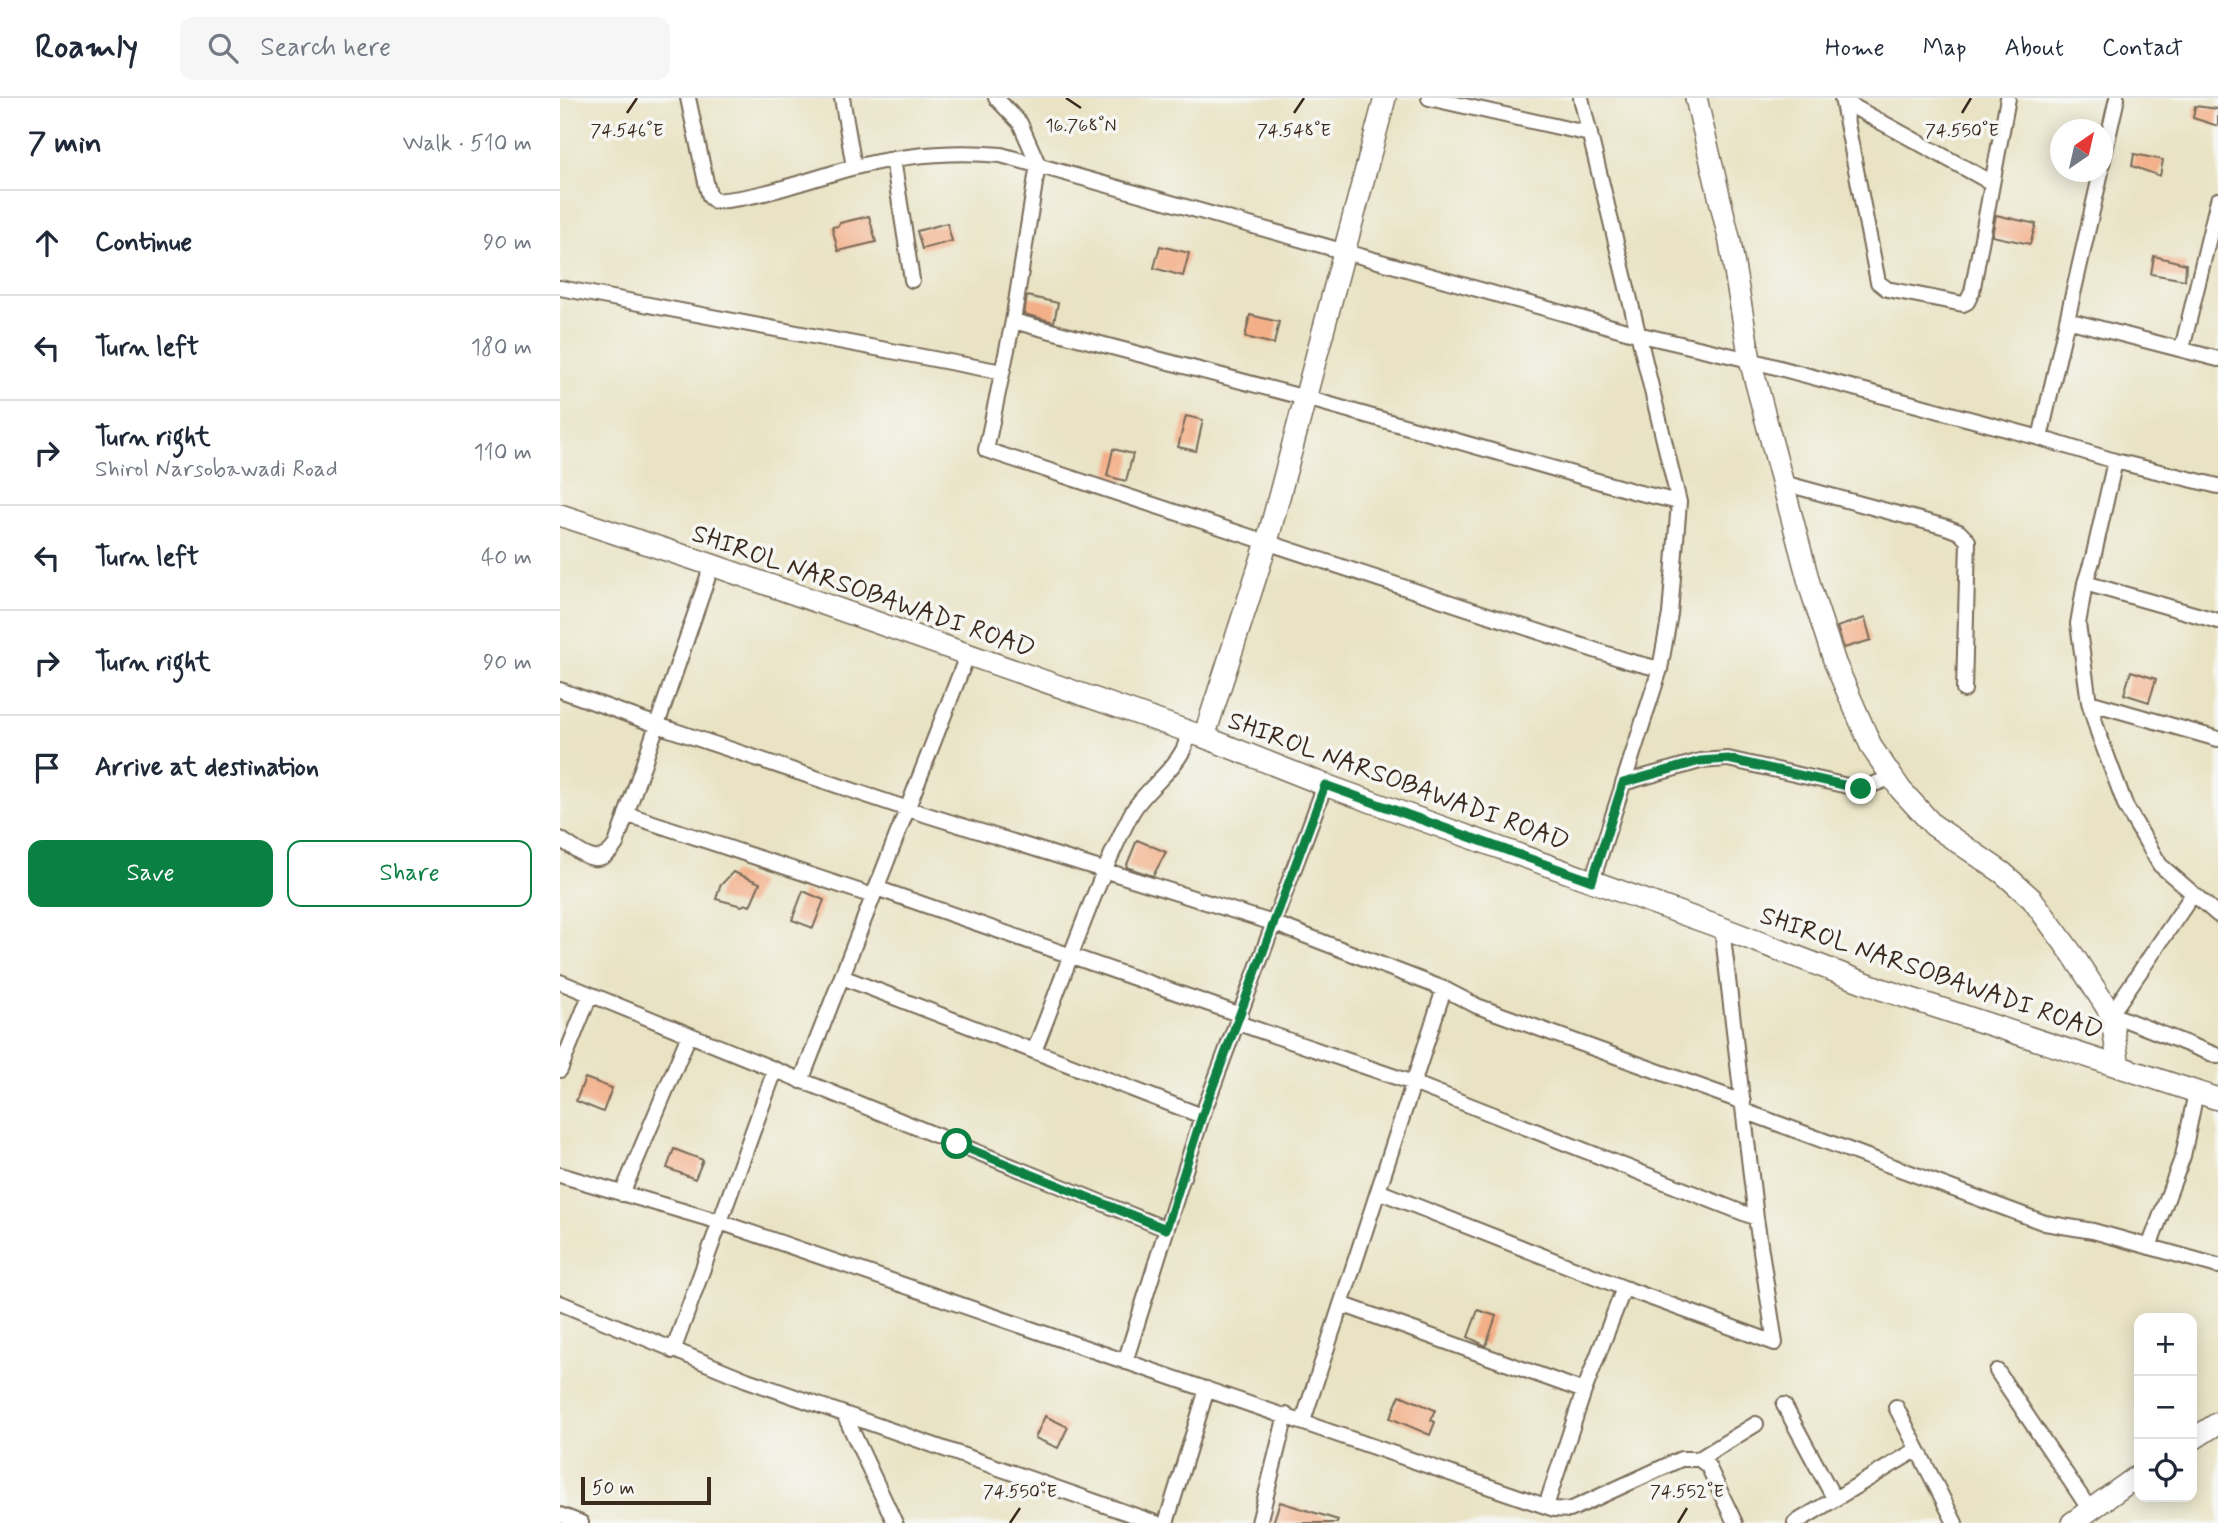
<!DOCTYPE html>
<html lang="en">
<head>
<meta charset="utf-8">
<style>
	:root { --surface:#fff; --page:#f6f6f7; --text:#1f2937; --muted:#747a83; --line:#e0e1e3; --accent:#0b8043 }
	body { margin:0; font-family:Mynerve,sans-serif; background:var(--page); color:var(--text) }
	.controls { position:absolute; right:21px; bottom:21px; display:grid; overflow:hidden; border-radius:14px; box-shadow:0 4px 18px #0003 }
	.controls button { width:63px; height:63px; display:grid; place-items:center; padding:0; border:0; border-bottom:2px solid var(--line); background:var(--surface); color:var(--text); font:35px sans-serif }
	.compass { position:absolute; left:1490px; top:21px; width:63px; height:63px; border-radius:50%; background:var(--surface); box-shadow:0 4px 18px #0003; rotate:34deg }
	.scale { position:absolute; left:21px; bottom:18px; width:130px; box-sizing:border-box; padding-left:7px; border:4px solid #3b2a1e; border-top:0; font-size:19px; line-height:24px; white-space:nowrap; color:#3b2a1e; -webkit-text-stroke:5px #f6f6f2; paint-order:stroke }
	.stop { position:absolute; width:21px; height:21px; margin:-16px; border:5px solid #0b8043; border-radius:50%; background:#fff }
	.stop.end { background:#0b8043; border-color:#fff; box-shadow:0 2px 7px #0008 }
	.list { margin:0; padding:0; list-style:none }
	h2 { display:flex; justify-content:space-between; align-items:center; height:91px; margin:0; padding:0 28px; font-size:30px }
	h2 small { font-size:23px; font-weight:400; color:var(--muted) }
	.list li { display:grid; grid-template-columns:46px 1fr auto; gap:21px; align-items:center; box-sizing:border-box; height:105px; padding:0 28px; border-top:2px solid var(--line) }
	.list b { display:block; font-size:26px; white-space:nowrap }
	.list p { margin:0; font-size:23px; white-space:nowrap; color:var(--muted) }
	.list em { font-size:23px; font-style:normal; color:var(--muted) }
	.actions { display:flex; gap:14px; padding:21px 28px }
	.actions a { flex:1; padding:16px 0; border:2px solid var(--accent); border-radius:14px; text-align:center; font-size:24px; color:var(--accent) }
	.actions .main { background:var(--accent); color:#fff }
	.icon { flex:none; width:38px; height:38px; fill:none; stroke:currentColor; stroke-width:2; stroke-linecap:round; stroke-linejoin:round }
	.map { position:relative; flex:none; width:1658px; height:1425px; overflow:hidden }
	header { display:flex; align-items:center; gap:42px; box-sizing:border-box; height:98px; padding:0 35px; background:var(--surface); border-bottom:2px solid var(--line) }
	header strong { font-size:33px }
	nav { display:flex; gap:38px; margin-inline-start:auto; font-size:24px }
	.search { width:490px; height:63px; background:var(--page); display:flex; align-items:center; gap:18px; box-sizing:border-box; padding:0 24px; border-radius:14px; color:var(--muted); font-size:26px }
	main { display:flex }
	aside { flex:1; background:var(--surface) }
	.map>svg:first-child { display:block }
	.building { fill:#f3af88 }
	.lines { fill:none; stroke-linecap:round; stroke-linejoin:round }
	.street-casing { stroke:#786b58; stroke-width:18 }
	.secondary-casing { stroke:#786b58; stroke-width:24 }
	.street { stroke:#fff; stroke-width:14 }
	.secondary { stroke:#fff; stroke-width:21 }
	.route { stroke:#0b8043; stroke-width:9 }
	.ticks { fill:none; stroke:#3b2a1e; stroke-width:2.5 }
	.labels { text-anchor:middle; stroke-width:7; stroke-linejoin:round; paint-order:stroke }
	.street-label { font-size:26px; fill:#3b2a1e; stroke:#f6f6f2 }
	.ticks-label { font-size:18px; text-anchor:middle; fill:#3b2a1e; stroke:#f6f6f2; stroke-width:7; stroke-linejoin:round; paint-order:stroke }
</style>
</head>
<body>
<header>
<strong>Roamly</strong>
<div class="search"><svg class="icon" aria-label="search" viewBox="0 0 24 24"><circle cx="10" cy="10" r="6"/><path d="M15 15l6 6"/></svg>Search here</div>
<nav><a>Home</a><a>Map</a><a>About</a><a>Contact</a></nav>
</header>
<main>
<aside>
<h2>7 min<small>Walk · 510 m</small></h2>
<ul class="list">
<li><svg class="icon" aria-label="ahead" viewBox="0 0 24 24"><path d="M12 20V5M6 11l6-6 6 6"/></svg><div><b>Continue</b></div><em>90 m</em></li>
<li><svg class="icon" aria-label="left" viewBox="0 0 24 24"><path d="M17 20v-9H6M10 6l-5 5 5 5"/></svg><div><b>Turn left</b></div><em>180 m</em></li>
<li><svg class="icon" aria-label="right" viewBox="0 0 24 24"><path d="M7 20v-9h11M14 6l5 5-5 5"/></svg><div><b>Turn right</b><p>Shirol Narsobawadi Road</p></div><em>110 m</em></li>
<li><svg class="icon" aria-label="left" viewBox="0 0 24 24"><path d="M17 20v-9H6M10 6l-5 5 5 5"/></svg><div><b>Turn left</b></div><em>40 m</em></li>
<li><svg class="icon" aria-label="right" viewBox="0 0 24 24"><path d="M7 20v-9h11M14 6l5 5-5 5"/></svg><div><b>Turn right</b></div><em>90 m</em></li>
<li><svg class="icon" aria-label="arrive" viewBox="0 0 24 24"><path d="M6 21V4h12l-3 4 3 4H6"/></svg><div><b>Arrive at destination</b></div></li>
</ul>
<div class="actions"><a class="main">Save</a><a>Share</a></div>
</aside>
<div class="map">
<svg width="1658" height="1425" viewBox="0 0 1658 1425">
	<rect width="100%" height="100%" fill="#f6f6f2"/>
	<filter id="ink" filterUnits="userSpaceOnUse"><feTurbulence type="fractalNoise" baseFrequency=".0143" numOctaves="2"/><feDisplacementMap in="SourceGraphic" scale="14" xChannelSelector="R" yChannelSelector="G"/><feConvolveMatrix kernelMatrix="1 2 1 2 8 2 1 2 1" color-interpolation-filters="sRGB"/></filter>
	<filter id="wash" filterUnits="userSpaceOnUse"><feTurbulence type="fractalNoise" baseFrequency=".00686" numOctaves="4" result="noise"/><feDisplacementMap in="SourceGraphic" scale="28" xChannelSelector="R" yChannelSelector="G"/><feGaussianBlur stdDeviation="1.57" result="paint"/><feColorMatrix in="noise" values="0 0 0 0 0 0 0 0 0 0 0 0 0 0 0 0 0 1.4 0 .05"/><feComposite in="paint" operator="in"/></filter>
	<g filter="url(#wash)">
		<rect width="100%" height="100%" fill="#e9e3c4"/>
		<g id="blocks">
			<path class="building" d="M1635,8L1658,11V28L1633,20Z
				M1574,56L1603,62L1600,78L1572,68Z
				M1436,117L1476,126L1470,146L1432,138Z
				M309,118L316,144L278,153L272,129L278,128L280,125Z
				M387,125L392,143L362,151L357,133Z
				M600,148L629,155L623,178L594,170Z
				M1594,158L1626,166L1625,182L1591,176Z
				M467,198L498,205L494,224L464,216Z
				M690,217L719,224L714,246L685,239Z
				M626,318L643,322L636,353L618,349Z
				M553,351L573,356L566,383L547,378Z
				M1305,520L1311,542L1284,550L1277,529Z
				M1571,573L1596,581L1589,604L1564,596Z
				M577,742L606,754L593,778L566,769Z
				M173,774L200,785L190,808L185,806L182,808L156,801L160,788Z
				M243,793L264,802L253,830L232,822Z
				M25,980L52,990L43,1014L16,1003Z
				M114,1051L143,1062L135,1081L107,1070Z
				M918,1212L936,1218L926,1248L908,1239Z
				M840,1297L875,1312L871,1322L875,1324L870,1337L830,1320Z
				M485,1318L508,1329L498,1350L475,1340Z
				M720,1404L778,1422L777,1425H713Z"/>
		</g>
	</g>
	<g filter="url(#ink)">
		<use href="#blocks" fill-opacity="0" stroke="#786b58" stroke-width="2"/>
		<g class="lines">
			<g class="street-casing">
				<path id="street" d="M128,0L147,89L150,99L155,103C201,100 247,82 291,70C342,57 389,52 441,57L1077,236L1190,262L1480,340L1555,363L1658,388
					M282,0L294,69
					M436,0L460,25L478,66L453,223L426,352L1068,563L1100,571
					M869,0L1030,36
					M1021,0L1119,404L1110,516L1100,571L1032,783
					M1282,0L1318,184L1327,191L1403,206L1407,204L1412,194L1448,0
					M1283,3L1432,85
					M333,61L352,182
					M1542,66L1557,0
					M0,190L442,274
					M1507,222L1658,261
					M453,223L746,300L1076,394L1119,404
					M1622,251L1658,102
					M1480,340L1541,74
					M1555,363L1533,460L1525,485L1518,526L1529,604L1538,634L1566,709L1600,767L1658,817
					M1223,385L1386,429L1399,434L1408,443L1404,592
					M1525,485L1658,523
					M0,592L97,627L348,711L713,825L884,891L917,908L1183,1004
					M1529,604L1658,641
					M1063,685L1140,663L1168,661L1301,691L1333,679
					M66,716L313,798
					M0,741C21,754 38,774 56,746L152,467
					M316,790L681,917
					M1633,796L1551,916L1658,958
					M282,879L642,1018
					M0,884L606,1131
					M678,925L853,985L1196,1120L1162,830
					M474,953C505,876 533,790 571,716C584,692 609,678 622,654C626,648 627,641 629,634
					M0,972L30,897
					M241,983L407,558
					M1184,1013L1485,1125L1533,1133L1658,1168
					M0,1077L160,1124L994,1411L1010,1412L1121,1361H1139L1148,1368L1175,1425
					M818,1093L1064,1190L1215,1245L1196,1120
					M62,1096L129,937
					M1589,1149L1623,1058L1636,994
					M0,1205L187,1282L596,1425
					M781,1206L1024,1293
					M113,1253L215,972
					M565,1264L642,1018L765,687
					M1437,1273L1530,1412
					M1224,1307L1274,1400
					M1336,1309L1395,1425
					M284,1316L335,1425
					M743,1323L884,891
					M1139,1361L1196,1326
					M986,1408L1024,1293L1064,1190
					M0,1417L21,1425
					M606,1425L647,1291
					M699,1425L726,1317
					M1235,1425L1356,1352"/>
			</g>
			<g class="secondary-casing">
				<path id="secondary" d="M1136,0L1170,144L1190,262L1251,492L1275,565L1312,650L1341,692L1373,727L1443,775L1472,801L1513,857L1551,916L1559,969
					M0,417L152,467L644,639L765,687L1162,830L1321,891L1658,1001
					M644,639L707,444L825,0
					M1632,1342L1658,1325
					M1512,1425L1579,1377"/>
			</g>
			<use href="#street" class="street"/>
			<use href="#secondary" class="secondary"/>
		</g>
	</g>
	<g class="lines" filter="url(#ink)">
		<path class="route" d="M397,1046L606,1131L642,1018L765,687L1032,783L1063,685L1140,663L1168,661L1301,691"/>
	</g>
	<path class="ticks" d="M506,0L521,10M67,15L77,0M734,15L744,0M1402,15L1411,0M450,1425L460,1410M1118,1425L1127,1410"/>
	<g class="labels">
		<g class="street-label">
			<text transform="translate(304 492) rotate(19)" y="9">SHIROL NARSOBAWADI ROAD</text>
			<text transform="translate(839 682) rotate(20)" y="9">SHIROL NARSOBAWADI ROAD</text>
			<text transform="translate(1372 874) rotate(19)" y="9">SHIROL NARSOBAWADI ROAD</text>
		</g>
	</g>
	<g class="ticks-label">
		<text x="521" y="33">16.768°N</text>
		<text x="67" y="38">74.546°E</text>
		<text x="734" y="38">74.548°E</text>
		<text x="1402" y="38">74.550°E</text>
		<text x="460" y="1399">74.550°E</text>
		<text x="1127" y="1399">74.552°E</text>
	</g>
</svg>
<div class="controls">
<button>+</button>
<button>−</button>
<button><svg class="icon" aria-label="locate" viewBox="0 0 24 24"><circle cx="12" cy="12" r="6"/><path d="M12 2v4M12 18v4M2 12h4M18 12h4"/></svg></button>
</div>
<svg class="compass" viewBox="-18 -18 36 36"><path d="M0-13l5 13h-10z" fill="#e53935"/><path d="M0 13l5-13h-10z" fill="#747a83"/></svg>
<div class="scale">50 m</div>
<div class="stop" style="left:397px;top:1046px"></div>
<div class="stop end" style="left:1301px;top:691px"></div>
</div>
</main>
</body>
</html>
